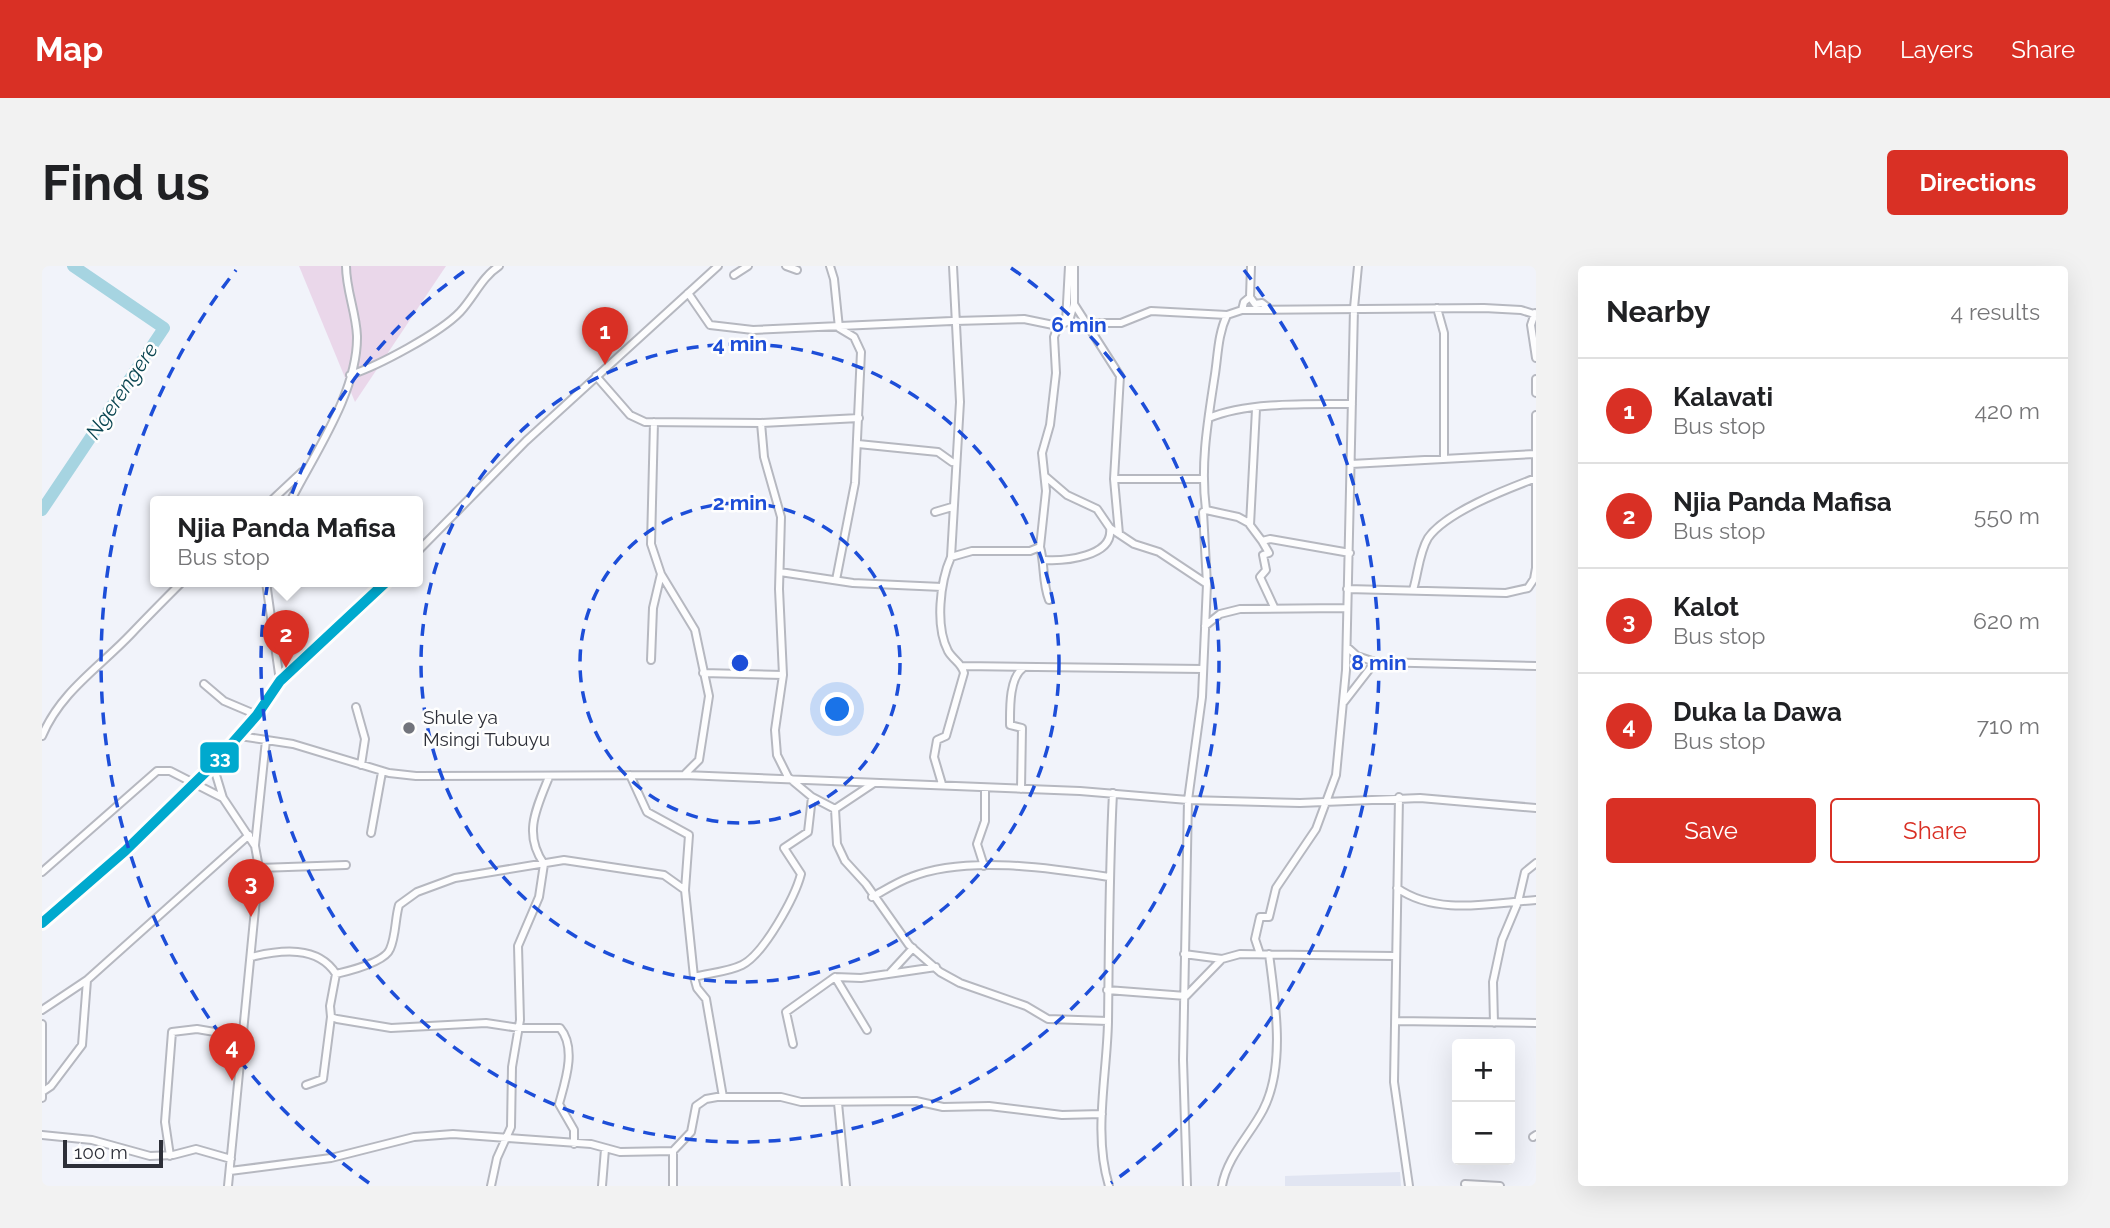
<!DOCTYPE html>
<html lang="en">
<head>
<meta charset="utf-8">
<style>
	:root { --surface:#fff; --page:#f2f2f2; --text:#202124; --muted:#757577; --line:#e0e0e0; --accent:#d93025 }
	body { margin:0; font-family:Raleway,sans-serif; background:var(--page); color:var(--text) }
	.controls { position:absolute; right:21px; bottom:21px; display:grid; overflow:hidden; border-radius:7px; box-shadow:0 7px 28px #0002 }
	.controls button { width:63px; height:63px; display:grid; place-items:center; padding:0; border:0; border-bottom:2px solid var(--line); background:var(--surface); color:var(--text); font:35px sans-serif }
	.scale { position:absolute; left:21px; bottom:18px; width:100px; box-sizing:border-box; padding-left:7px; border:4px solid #2d2f38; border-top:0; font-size:19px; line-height:24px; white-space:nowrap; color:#2d2f38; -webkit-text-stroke:5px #fefefe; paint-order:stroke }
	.you { position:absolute; left:796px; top:444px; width:24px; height:24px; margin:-18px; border:5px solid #fff; border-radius:50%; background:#1a73e8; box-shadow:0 0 0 10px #1a73e833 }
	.badge { display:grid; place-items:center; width:46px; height:46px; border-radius:50%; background:var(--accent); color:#fff; font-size:23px; font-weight:700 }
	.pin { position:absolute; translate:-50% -58px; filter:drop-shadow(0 2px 4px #0008) }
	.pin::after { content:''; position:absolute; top:37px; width:24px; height:21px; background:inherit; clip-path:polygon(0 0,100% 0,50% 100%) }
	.popup { position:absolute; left:108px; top:230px; width:273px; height:91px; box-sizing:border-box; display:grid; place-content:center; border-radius:7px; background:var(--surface); filter:drop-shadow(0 2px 5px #0005); font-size:23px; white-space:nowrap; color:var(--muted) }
	.popup b { font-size:26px; color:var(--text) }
	.popup::after { content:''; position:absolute; left:50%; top:100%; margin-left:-14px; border:14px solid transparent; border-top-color:var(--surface) }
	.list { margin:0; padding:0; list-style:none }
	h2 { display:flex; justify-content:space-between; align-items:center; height:91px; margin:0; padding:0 28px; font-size:30px }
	h2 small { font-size:23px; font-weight:400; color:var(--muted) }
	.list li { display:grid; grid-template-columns:46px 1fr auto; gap:21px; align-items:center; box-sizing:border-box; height:105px; padding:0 28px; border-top:2px solid var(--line) }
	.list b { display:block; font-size:26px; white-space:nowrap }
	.list p { margin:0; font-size:23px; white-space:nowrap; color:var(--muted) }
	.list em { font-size:23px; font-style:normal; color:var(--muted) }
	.actions { display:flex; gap:14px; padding:21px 28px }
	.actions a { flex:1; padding:16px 0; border:2px solid var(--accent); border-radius:7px; text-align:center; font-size:24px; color:var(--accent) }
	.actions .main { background:var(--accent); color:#fff }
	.map { position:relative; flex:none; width:1494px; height:920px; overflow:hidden; border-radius:7px }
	header { display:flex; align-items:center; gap:42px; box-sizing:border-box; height:98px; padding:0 35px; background:var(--accent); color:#fff }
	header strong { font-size:33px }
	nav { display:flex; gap:38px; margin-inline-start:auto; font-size:24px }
	.intro { display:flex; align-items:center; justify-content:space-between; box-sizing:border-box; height:168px; padding:0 42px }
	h1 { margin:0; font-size:49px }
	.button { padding:18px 32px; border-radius:7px; background:var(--accent); color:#fff; font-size:24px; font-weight:700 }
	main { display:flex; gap:42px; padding:0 42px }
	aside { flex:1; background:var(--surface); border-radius:7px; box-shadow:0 7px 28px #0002 }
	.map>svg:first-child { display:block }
	.built { fill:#e1e5f2 }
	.green { fill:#ead7ea }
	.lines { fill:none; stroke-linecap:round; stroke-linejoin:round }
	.river { stroke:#a6d4e1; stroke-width:12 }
	.minor-casing { stroke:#b6b8c0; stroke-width:10 }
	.minor { stroke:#fdfdfe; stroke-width:6 }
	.bus-1-casing { stroke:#fefefe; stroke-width:16 }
	.bus-1 { stroke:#00a9ce; stroke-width:10 }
	.ring { fill:none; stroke:#1d4ed8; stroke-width:3.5; stroke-dasharray:12 9 }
	.poi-dot { fill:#72747c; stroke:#fefefe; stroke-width:2.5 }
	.labels { text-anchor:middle; stroke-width:5; stroke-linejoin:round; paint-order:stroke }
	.poi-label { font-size:19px; fill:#2d2f38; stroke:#fefefe; text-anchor:start }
	.water-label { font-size:21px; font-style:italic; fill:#094550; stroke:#fefefe }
	.centre { fill:#1d4ed8; stroke:#fefefe; stroke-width:3.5 }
	.ring-label { font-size:21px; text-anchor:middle; font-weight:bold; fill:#1d4ed8; stroke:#fefefe; stroke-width:5; stroke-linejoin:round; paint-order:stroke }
	.line-badge { stroke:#fefefe; stroke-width:2.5 }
	.badge-label { font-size:19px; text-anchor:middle; font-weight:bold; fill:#fff }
</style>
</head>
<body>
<header>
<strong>Map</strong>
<nav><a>Map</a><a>Layers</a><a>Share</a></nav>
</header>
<div class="intro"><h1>Find us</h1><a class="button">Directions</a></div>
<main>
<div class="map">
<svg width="1494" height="920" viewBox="0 0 1494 920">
	<rect width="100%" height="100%" fill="#f1f3fa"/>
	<path class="built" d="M1358,906L1359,920H1243V910Z"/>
	<path class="green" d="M257,0H404L313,136Z"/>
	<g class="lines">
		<path class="river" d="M0,244L122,62L31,0"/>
		<g class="minor-casing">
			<path id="minor" d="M744,0L755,4
				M788,0L792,13L797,62L812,71L819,86L813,217L794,314
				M692,9L706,0
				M646,27L668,59L711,64L910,55
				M1208,31L1213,38L1220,37L1229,44
				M1032,38L1078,110L1072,213L1077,268
				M1395,42L1402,67V191
				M1200,44L1442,42L1479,44L1492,48
				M1493,47L1489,59L1494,92
				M913,55L982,53L1016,60
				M1024,56L1027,0
				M1047,57H1079L1109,45L1185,49
				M308,109C336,100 398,67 418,46C432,31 440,11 457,0
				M554,110L588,149L603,156L719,157L817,152
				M1494,113V127
				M1214,143L1208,259L1220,275L1228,273L1308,287
				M1494,149V172
				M1167,152C1203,136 1268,138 1310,138
				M612,156L609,278L619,308L653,364L667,430L657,494L642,509
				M719,157L722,191L739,251L737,323L741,409L733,464L735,489L746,511L770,531L793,543L795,578L803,595L824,618L867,679L898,706L918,717L984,740L1006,753L1066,755
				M816,178L896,186L910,196
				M1309,198L1493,188
				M1004,211L1025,229L1055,243L1068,262L1092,278L1117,286L1165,318
				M1072,213H1160
				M228,236L260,206
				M248,236C272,188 316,126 315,70C314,46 304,24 304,0
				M1164,244L1196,251L1207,257
				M893,246L910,241
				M1220,275L1227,287L1221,289L1224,304L1218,311L1232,341
				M998,281C1003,298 1000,316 1007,334
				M375,286L484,175L676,0
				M909,291L930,285H988L998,281L1004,225L1000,187L1008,159L1014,107L1012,71L1016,60L1027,55L1032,38V0
				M1003,294C1022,295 1072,291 1068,262
				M738,306L811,317L900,321
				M224,316L238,415
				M1305,323L1464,327L1486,322L1492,313L1494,302V171
				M1371,324C1376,308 1377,287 1386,272C1404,246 1465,223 1494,212
				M1163,360L1178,348L1198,343L1303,342
				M1305,381L1315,390L1333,396L1494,400
				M609,394L611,342L619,308
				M920,400L1161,403
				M661,407L741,409
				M162,418L182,435L215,449
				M1302,436L1333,396
				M314,441L323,473L319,499
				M0,470C19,425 58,401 90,367C106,350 123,333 140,316
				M198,470L251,478L347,507L374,510L642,509L1038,525L1146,534L1258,537L1378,532L1494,542
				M171,499L181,532L213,580L217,602L186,920
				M588,509L605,546L647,569L643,624L652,711L655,722L664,733L681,831
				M900,518L892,491L895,474L904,470L922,407C920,397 911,394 906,385C893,360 898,316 909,291L918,136L911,0
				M979,523L980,462L968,459C968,443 967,412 981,402
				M1357,531L1352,816L1367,920
				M793,543L832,517
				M329,567L340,506
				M213,579L224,474
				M942,600L935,578L943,555V523
				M217,602L304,599
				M0,606L115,505H128L181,532
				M1355,622C1395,650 1448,637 1494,634
				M830,631C843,624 855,616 869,611C924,589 1009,602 1067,611
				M0,657L83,585L171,499L215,449L238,415L344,316
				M1142,688L1180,693
				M1218,688L1213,673L1218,651H1227L1234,622L1274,563L1294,509L1304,404L1312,42L1316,0
				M209,691C238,684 276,679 294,708L288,740L289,751L295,753L349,762L444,757L477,762H518C535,782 523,816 517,838L532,864V878
				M848,707L871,682
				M294,708C307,705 343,696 348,683C354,670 353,652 357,639L375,626L413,612L522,594L622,609L643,624
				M652,711C667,707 686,706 700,699C722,688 753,631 759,608L742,582L766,566L770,531
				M793,711L825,764
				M1065,724L1144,730L1180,693L1198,688L1352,690
				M0,744L45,714
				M1353,755L1494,757
				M1452,757L1451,716L1460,674L1476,636L1483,606L1494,597
				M0,758V832
				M751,778L744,746L793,711L819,712L894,701
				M264,819L281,813L289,751
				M0,826L9,820L40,779L45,714L207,569
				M796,837L804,920
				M0,869L50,874L108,890L131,889L154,883L189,893
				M1491,871L1494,869
				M128,890L123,856L130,766L155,763L202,771
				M188,905L289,892L372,871L411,868L549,878L578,886L631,885
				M1423,918L1458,920
				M449,920L455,892L469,861L470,801L478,754L476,680L497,631L502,598C481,568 494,543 507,511
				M560,920L563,883
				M631,920V885L649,866L654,840L664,833L675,831H739L759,836L874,835L901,841L947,840L1020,849L1060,848
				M1067,920C1051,868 1065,809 1066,756C1067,679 1067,604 1071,527
				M1145,920L1141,794L1146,534L1160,431L1165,318L1161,246L1164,244C1158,197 1166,154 1173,108C1176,88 1176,68 1185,49L1200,44L1202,36L1208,31L1209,0
				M1180,920C1185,891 1208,869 1221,844C1244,800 1233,735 1227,688"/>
		</g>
		<use href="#minor" class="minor"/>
		<g class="bus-1-casing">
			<path id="bus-1" d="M0,657L83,585L171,499L215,449L238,415L344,316"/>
		</g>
		<use href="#bus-1" class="bus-1"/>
	</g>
	<g class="ring">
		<circle cx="698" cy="397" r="160"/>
		<circle cx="698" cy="397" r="319"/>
		<path d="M969 2A479 479 0 1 1 427 2"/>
		<path d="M327 917A639 639 0 0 1 194 4M1202 4A639 639 0 0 1 1069 917"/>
	</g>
	<circle class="poi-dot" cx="367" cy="462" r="7"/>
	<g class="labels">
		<g class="poi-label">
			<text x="381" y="458">Shule ya<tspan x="381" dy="22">Msingi Tubuyu</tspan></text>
		</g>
		<g class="water-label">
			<text transform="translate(80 125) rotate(-56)" y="7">Ngerengere</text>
		</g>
	</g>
	<circle cx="698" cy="397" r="10" class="centre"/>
	<g class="ring-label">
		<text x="1037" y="66">6 min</text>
		<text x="698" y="85">4 min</text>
		<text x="698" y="244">2 min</text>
		<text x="1337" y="404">8 min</text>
	</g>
	<rect class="line-badge" x="157" y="475" width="41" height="33" rx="7" fill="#00a9ce"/>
	<g class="badge-label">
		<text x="178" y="498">33</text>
	</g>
</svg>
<div class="controls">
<button>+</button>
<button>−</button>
</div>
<div class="scale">100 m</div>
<div class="you"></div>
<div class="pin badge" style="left:563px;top:99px">1</div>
<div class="pin badge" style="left:244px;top:402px">2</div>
<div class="popup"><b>Njia Panda Mafisa</b>Bus stop</div>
<div class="pin badge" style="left:209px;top:651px">3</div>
<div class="pin badge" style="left:190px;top:815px">4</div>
</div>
<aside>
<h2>Nearby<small>4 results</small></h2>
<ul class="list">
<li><span class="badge">1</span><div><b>Kalavati</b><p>Bus stop</p></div><em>420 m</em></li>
<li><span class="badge">2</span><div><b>Njia Panda Mafisa</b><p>Bus stop</p></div><em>550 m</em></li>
<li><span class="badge">3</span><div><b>Kalot</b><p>Bus stop</p></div><em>620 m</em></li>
<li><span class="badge">4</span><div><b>Duka la Dawa</b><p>Bus stop</p></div><em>710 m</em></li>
</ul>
<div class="actions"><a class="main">Save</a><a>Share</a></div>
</aside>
</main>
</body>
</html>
